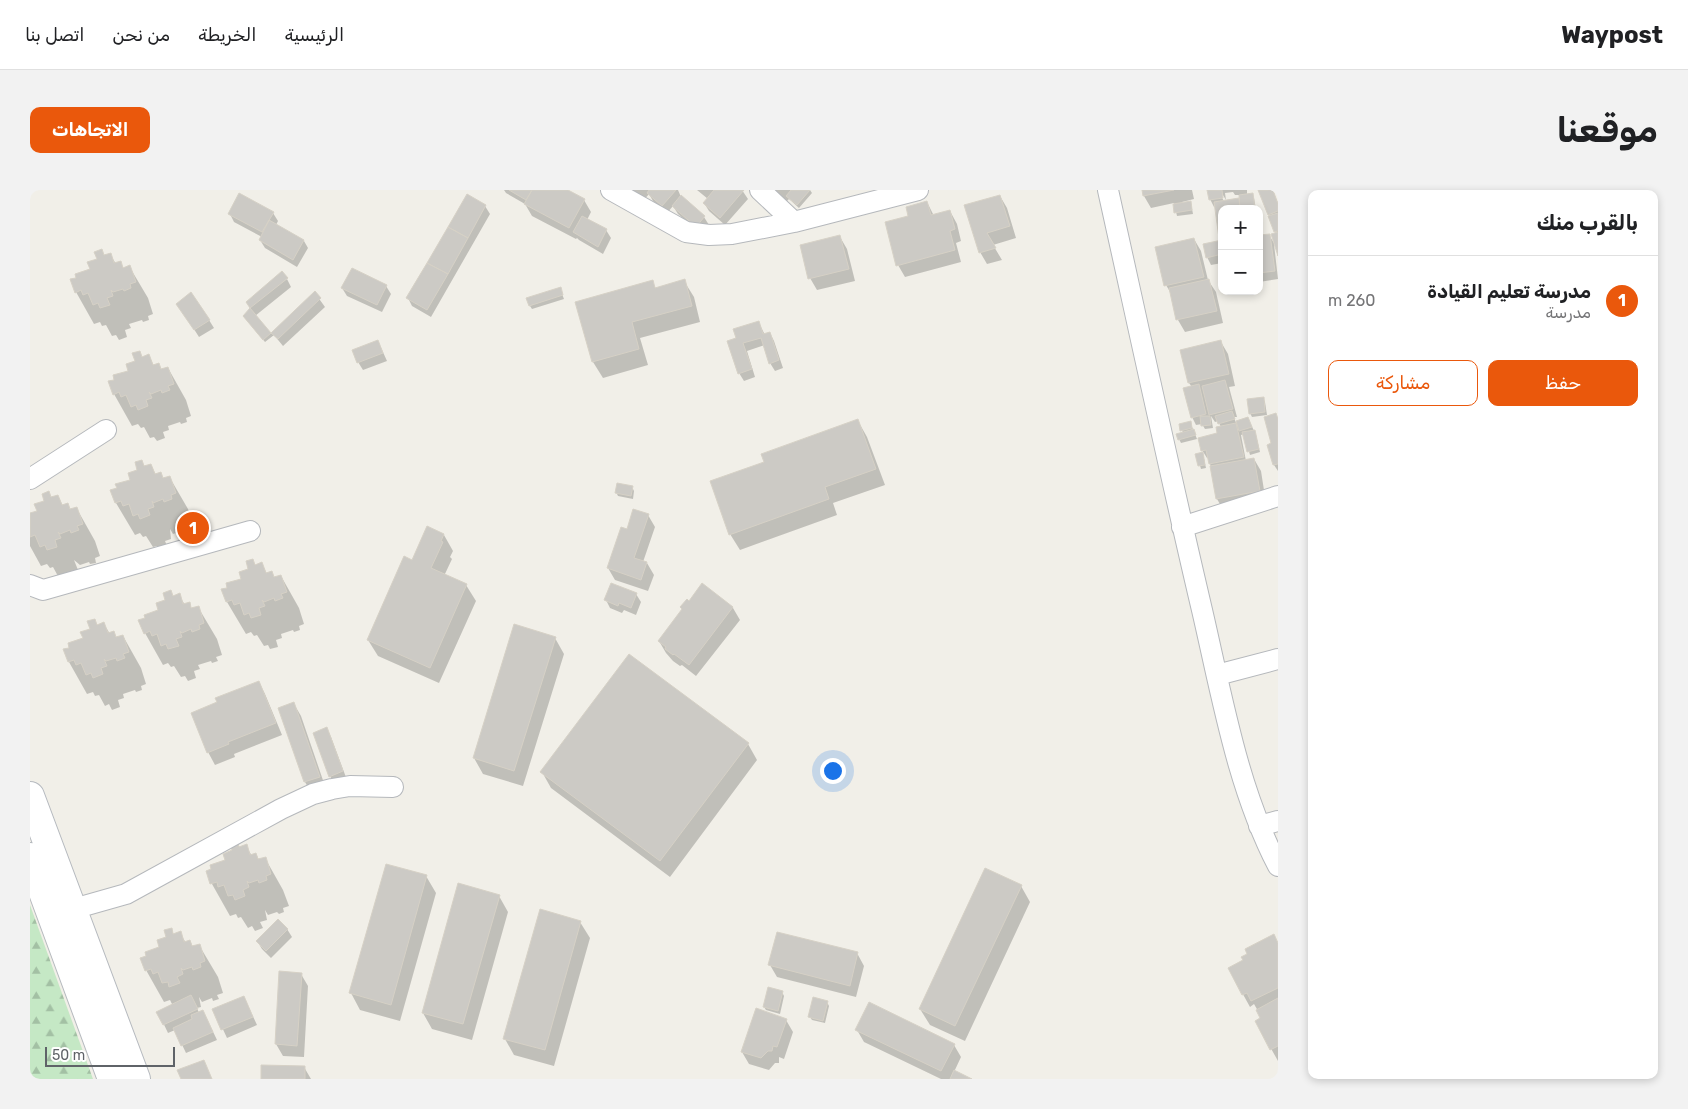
<!DOCTYPE html>
<html lang="ar">
<head>
<meta charset="utf-8">
<style>
	:root { --surface:#fff; --page:#f2f2f2; --text:#202124; --muted:#757577; --line:#e0e0e0; --accent:#ea580c }
	body { margin:0; font-family:Rubik,"Noto Naskh Arabic",sans-serif; background:var(--page); color:var(--text); direction:rtl }
	.controls { position:absolute; right:15px; top:15px; display:grid; overflow:hidden; border-radius:10px; box-shadow:0 2px 8px #0003 }
	.controls button { width:45px; height:45px; display:grid; place-items:center; padding:0; border:0; border-bottom:1px solid var(--line); background:var(--surface); color:var(--text); font:25px sans-serif }
	.scale { position:absolute; left:15px; bottom:12px; width:130px; box-sizing:border-box; padding-left:5px; border:2px solid #5f6368; border-top:0; font-size:14px; line-height:18px; white-space:nowrap; color:#5f6368; -webkit-text-stroke:4px #fff; paint-order:stroke }
	.you { position:absolute; left:802px; top:580px; width:18px; height:18px; margin:-12px; border:4px solid #fff; border-radius:50%; background:#1a73e8; box-shadow:0 0 0 8px #1a73e833 }
	.badge { display:grid; place-items:center; width:32px; height:32px; border-radius:50%; background:var(--accent); color:#fff; font-size:16px; font-weight:700 }
	.pin { position:absolute; translate:-50% -50%; border:2px solid #fff; box-shadow:0 1px 5px #0006 }
	.list { margin:0; padding:0; list-style:none }
	h2 { display:flex; justify-content:space-between; align-items:center; height:65px; margin:0; padding:0 20px; font-size:21px }
	h2 small { font-size:16px; font-weight:400; color:var(--muted) }
	.list li { display:grid; grid-template-columns:32px 1fr auto; gap:15px; align-items:center; box-sizing:border-box; height:90px; padding:0 20px; border-top:1px solid var(--line) }
	.list b { display:block; font-size:19px; white-space:nowrap }
	.list p { margin:0; font-size:16px; white-space:nowrap; color:var(--muted) }
	.list em { font-size:16px; font-style:normal; color:var(--muted) }
	.actions { display:flex; gap:10px; padding:15px 20px }
	.actions a { flex:1; padding:11px 0; border:1px solid var(--accent); border-radius:10px; text-align:center; font-size:18px; color:var(--accent) }
	.actions .main { background:var(--accent); color:#fff }
	.map { position:relative; flex:none; width:1248px; height:889px; overflow:hidden; direction:ltr; border-radius:10px }
	header { display:flex; align-items:center; gap:30px; box-sizing:border-box; height:70px; padding:0 25px; background:var(--surface); border-bottom:1px solid var(--line) }
	header strong { font-size:24px }
	nav { display:flex; gap:28px; margin-inline-start:auto; font-size:18px }
	.intro { display:flex; align-items:center; justify-content:space-between; box-sizing:border-box; height:120px; padding:0 30px }
	h1 { margin:0; font-size:35px }
	.button { padding:12px 22px; border-radius:10px; background:var(--accent); color:#fff; font-size:18px; font-weight:700 }
	main { display:flex; gap:30px; padding:0 30px }
	aside { flex:1; background:var(--surface); border-radius:10px; box-shadow:0 2px 8px #0003 }
	.map>svg:first-child { display:block }
	.forest { fill:url(#forest-firs) }
	.shadow { fill:#0003; fill-rule:evenodd }
	.building { fill:#cccac5; stroke:#d6d1c6 }
	.lines { fill:none; stroke-linecap:round; stroke-linejoin:round }
	.street-casing { stroke:#b5b8bc; stroke-width:22 }
	.secondary-casing { stroke:#b6babf; stroke-width:30 }
	.street { stroke:#fff; stroke-width:20 }
	.secondary { stroke:#fff; stroke-width:28 }
</style>
</head>
<body>
<header>
<strong>Waypost</strong>
<nav><a>الرئيسية</a><a>الخريطة</a><a>من نحن</a><a>اتصل بنا</a></nav>
</header>
<div class="intro"><h1>موقعنا</h1><a class="button">الاتجاهات</a></div>
<main>
<aside>
<h2>بالقرب منك<small></small></h2>
<ul class="list">
<li><span class="badge">1</span><div><b>مدرسة تعليم القيادة</b><p>مدرسة</p></div><em>260 m</em></li>
</ul>
<div class="actions"><a class="main">حفظ</a><a>مشاركة</a></div>
</aside>
<div class="map">
<svg width="1248" height="889" viewBox="0 0 1248 889">
	<defs>
		<pattern id="forest-firs" width="22" height="20" patternUnits="userSpaceOnUse" patternTransform="scale(1.25)"><rect width="22" height="20" fill="#c5e8c5"/><path d="M5 1l3.5 6h-7zM16 11l3.5 6h-7z" fill="#a3c0a4"/></pattern>
	</defs>
	<rect width="100%" height="100%" fill="#f1efe8"/>
	<path class="forest" d="M0,715L63,889H0Z"/>
	<path class="shadow" d="M474,0H535L554,10L561,22L557,30L576,40L581,48L573,64L549,50L547,48L546,49L502,26L495,14L476,3Z
		M601,0H648L651,7L674,27L679,35L671,44L648,24L643,16L637,23L623,11L619,4L613,11Z
		M667,0H712L718,9L695,35L679,21L674,13L678,9Z
		M745,0H780L782,3L769,18L759,9L757,11Z
		M1113,0H1162L1164,9L1152,12L1153,14L1161,13L1163,24L1147,26L1144,13L1121,18L1114,6Z
		M1179,0H1217V5H1222L1224,8L1226,19H1192V50L1186,17H1184L1180,9ZM1191,2L1196,10L1195,3L1203,2L1205,5H1210L1211,15L1208,10L1194,11L1189,3Z
		M1232,0H1248V4L1247,0L1243,1L1248,13V62L1245,54H1244L1248,89L1229,92V46L1239,45L1244,53L1246,44L1230,1Z
		M437,6L455,16L460,24L401,127L382,116L378,108Z
		M970,6L977,18L986,48L963,55L972,70L957,74L950,62Z
		M897,12L904,26L920,21L927,34L931,51L926,53L931,72L875,87L868,75L880,27Z
		M243,23L248,31L246,35L274,51L278,58L267,77L235,58L230,50L232,47L204,32L200,24Z
		M810,47L817,59L825,91L787,100L780,88Z
		M1164,49L1171,61L1178,90L1186,102L1193,133L1155,142L1148,130L1143,107L1136,95Z
		M1192,51V73L1181,75L1177,67Z
		M80,64L86,74L90,73L94,79L99,76L118,108L123,124L118,126L119,130L113,132L112,130L99,134L101,138L95,140L97,147L89,150L86,145L82,146L76,135L72,136L70,132L64,134L46,102L48,89L61,80L74,66Z
		M323,80L356,96L361,104L352,122L317,106L312,98Z
		M257,89L261,97L225,126L241,144L285,103L295,117L253,156L244,145L235,152L214,127L221,119L217,112Z
		M654,91L664,107L670,132L610,148L618,175L573,188L563,172L622,92L626,99Z
		M530,99L534,109L502,119L500,116Z
		M153,122L179,130L184,138L169,147Z
		M729,133L735,145L740,143L744,151L753,178L745,181L740,173L735,155L717,161L725,187L714,191L709,183L707,149Z
		M348,151L357,171L333,180L328,172Z
		M1191,152L1198,164L1205,196L1199,197L1207,227H1204L1206,233L1218,228L1226,245L1230,262L1220,265L1214,244L1211,245L1216,271L1224,269L1231,281L1236,313L1194,321L1187,309L1179,268H1177L1172,260L1189,244L1191,237L1188,231L1185,232L1181,226L1183,238L1175,239L1172,234L1166,235L1162,227V197L1159,193L1152,161Z
		M119,166L124,176L132,180L138,178L156,210L161,226L156,228L157,232L151,234L150,232L138,236L139,240L133,242L135,248L127,251L124,247L120,248L114,237L111,238L108,234L102,236L84,204L86,190L99,181L112,168Z
		M1233,208L1235,212L1237,225L1222,227L1220,223Z
		M1246,225L1248,229V281L1244,275L1239,256L1243,254Z
		M828,231L837,247L855,295L803,313L807,325L710,360L700,344L736,273Z
		M1160,232L1167,249L1151,253L1149,249L1153,243L1152,240Z
		M1173,264L1176,278L1171,279L1167,265Z
		M112,272L115,277L121,275L126,285L134,289L140,288L158,319L164,335L158,337L159,341L154,343L152,341L143,344L140,339L141,349L135,351L138,358L129,361L127,356L123,357L116,346L113,347L110,343L105,345L86,313L82,301L102,291L109,280Z
		M602,297L604,301L603,309L588,306L586,302Z
		M28,306L33,316L41,320L47,319L65,351L70,366L65,368L66,373L60,374L59,372L50,375L44,370L48,380L29,388L23,377L20,378L17,374L11,376L0,356V324L8,322L22,308Z
		M618,325L625,337L613,372L617,373L624,385L618,401L585,390L578,378L597,341Z
		M398,338L414,345L423,361L420,367L422,369L414,386L436,395L446,411L409,493L348,466L338,450L383,371Z
		M222,370L226,376L232,374L237,384L245,388L251,386L269,418L274,434L269,436L270,440L264,442L263,440L251,444L252,448L246,450L248,457L240,459L238,455L234,456L227,445L224,446L221,442L216,444L197,412L193,400L198,399L212,389L219,380Z
		M673,395L703,418L710,430L666,486L652,475L650,476L643,471L636,463L629,451Z
		M606,404L611,412L606,425L594,420L592,423L580,418L576,410Z
		M149,405L155,415L159,414L162,420L168,417L187,449L192,465L186,467L188,471L182,473L181,471L168,475L170,479L164,481L166,488L158,491L155,486L151,487L144,476L141,477L138,473L133,475L115,443L130,420L143,407Z
		M64,430L68,436L74,434L80,444L87,448L93,446L111,478L116,494L111,496L112,500L106,502L105,500L93,504L94,508L88,510L90,517L82,520L79,514L75,516L69,505L65,506L63,502L57,504L39,472L35,460L40,459L54,449L61,439Z
		M525,448L534,464L493,596L453,584L444,568Z
		M229,492L235,504L252,545L204,564L205,567L185,575L178,562L189,513Z
		M264,514L271,526L296,599L282,604L275,592L249,519Z
		M297,539L301,547L317,590L304,594L300,586Z
		M718,554L727,570L640,687L521,598L512,582Z
		M207,652L210,658L216,656L222,666L226,664L229,670L235,668L253,700L259,716L253,718L254,722L249,724L247,722L238,725L235,720L237,730L230,732L233,738L225,741L222,736L218,738L211,727L208,728L206,724L200,726L182,694L177,682L197,671L204,661Z
		M396,686L406,703L370,831L330,820L321,803Z
		M991,696L1000,712L935,851L900,835L890,819Z
		M469,706L478,722L442,850L402,839L393,823Z
		M550,732L560,748L524,876L484,865L475,849Z
		M141,739L144,745L150,743L156,753L160,751L163,757L169,755L188,787L193,803L187,805L189,809L183,811L182,808L172,812L169,807L171,817L167,818L169,823L177,829L187,850L156,863L145,840L138,843L128,822L143,816L140,810L134,812L116,780L138,748Z
		M257,739L262,747L241,768L232,759L227,751Z
		M1243,746L1248,755V871L1226,832L1232,828L1224,814L1220,817L1199,779L1215,771Z
		M827,763L834,776L826,807L747,787L740,775Z
		M271,784L278,796L274,867L253,866L246,854Z
		M752,802L754,806L750,824L736,820L734,817Z
		M214,807L227,835L197,848L184,820Z
		M797,812L799,816L795,833L782,830L780,827Z
		M756,830L763,842L754,869L749,867V873H745L739,880L719,874L712,862Z
		M827,840L924,855L931,867L924,882L939,889H911L834,852Z
		M274,877L281,889H232Z"/>
	<path class="building" d="M479,0H502L496,10Z
		M502,0H538L555,9L539,38L494,14Z
		M619,0H646L632,16L617,3Z
		M684,0H714L690,28L673,13Z
		M761,0H780L767,15L756,6Z
		M1112,0H1144L1113,6Z
		M1177,0H1192L1193,8L1179,10Z
		M1228,0H1243L1248,14V21L1238,25Z
		M209,3L244,22L232,42L198,24Z
		M1223,3L1225,19H1210L1209,5Z
		M437,4L456,15L438,48L418,37Z
		M651,5L675,26L666,37L642,16Z
		M970,5L980,36L957,43L966,58L949,63L934,15Z
		M1209,8L1210,19H1192V48H1189L1184,12Z
		M897,11L901,25L920,20L925,39L920,41L925,60L866,76L855,32L878,26L876,17Z
		M1161,11L1162,20L1144,23L1143,14Z
		M1248,23V41L1244,42L1238,26Z
		M552,26L577,39L568,57L543,42Z
		M239,30L274,50L263,70L229,50Z
		M418,37L438,48L418,84L397,73Z
		M1248,42V66L1241,44Z
		M1240,44L1245,81L1229,83V45Z
		M810,45L819,79L778,89L770,55Z
		M1164,48L1174,87L1134,96L1125,57Z
		M1192,50V64L1176,68L1173,54Z
		M72,59L74,65L81,63L84,73L91,71L93,78L100,75L106,92L100,94L101,98L94,101L93,99L83,102L81,100L83,106L77,108L80,115L70,118L68,113L63,115L58,103L53,105L51,100L45,103L40,89L46,88L45,84L60,79L57,72L67,69L64,62Z
		M397,73L418,84L397,120L376,108Z
		M322,78L357,95L347,115L311,98Z
		M252,81L258,88L220,118L216,112Z
		M655,89L662,116L602,132L609,159L562,172L545,112L623,90L625,98Z
		M1179,89L1187,121L1146,130L1139,98Z
		M531,97L533,105L499,116L496,108Z
		M285,101L291,108L248,149L241,143Z
		M161,102L180,130L164,140L146,114Z
		M220,118L241,143L233,150L213,126Z
		M729,131L733,144L740,142L749,170L739,174L731,148L713,153L722,179L708,184L697,151L706,148L703,139Z
		M348,150L353,163L327,173L322,160Z
		M1191,150L1199,184L1158,193L1150,160Z
		M110,161L112,167L119,164L123,175L129,173L131,179L138,177L144,194L138,196L140,200L132,203L131,200L121,204L119,202L122,208L116,210L118,216L108,220L106,215L101,217L96,205L91,207L89,202L83,205L78,191L84,190L83,185L98,181L96,174L105,171L102,163Z
		M1195,190L1203,219L1179,225L1172,196Z
		M1169,194L1176,224L1161,228L1153,198Z
		M1234,207L1235,222L1219,224L1217,209Z
		M1202,221L1205,229L1188,234L1185,226Z
		M1246,223L1248,229V274L1243,275L1237,255L1241,253L1234,227Z
		M1170,226H1180L1181,235L1171,236Z
		M1218,227L1222,237L1209,241L1206,231Z
		M828,229L846,279L795,297L799,309L699,345L680,291L734,272L731,264Z
		M1161,231L1162,238L1150,241L1149,234Z
		M1206,233L1214,267L1179,274L1176,260L1171,261L1168,248L1187,243L1186,237Z
		M1164,239L1166,245L1148,250L1146,244Z
		M1225,240L1229,259L1217,262L1212,242Z
		M1173,262L1175,275L1168,276L1165,264Z
		M1224,268L1230,301L1186,309L1180,276Z
		M112,270L114,276L121,274L125,284L131,282L133,288L140,286L146,303L141,305L142,309L134,312L133,309L123,313L122,311L124,317L118,319L120,325L110,329L108,324L103,326L99,314L93,316L91,311L85,313L80,300L87,298L85,294L100,290L98,283L107,280L105,272Z
		M587,293L603,296L601,306L585,303Z
		M19,301L21,307L28,305L32,315L38,313L40,319L47,317L53,334L47,336L49,340L41,343L40,340L30,344L28,342L31,348L25,350L27,357L17,360L15,355L10,357L5,345L0,347V323L7,321L4,314L14,311L12,304Z
		M603,319L619,324L604,368L617,372L611,390L577,378L591,337L597,339Z
		M397,336L414,344L411,351L413,352L401,378L437,394L400,478L337,450L374,366L382,370Z
		M223,369L225,375L232,372L236,383L242,381L244,387L251,385L257,402L251,404L253,408L245,411L244,408L234,412L232,410L235,416L229,418L231,425L221,428L219,423L214,425L210,413L204,415L202,410L196,412L191,399L197,398L196,393L211,389L209,382L218,379L216,371Z
		M581,393L607,403L601,418L589,413L588,416L574,410Z
		M672,393L703,417L659,475L644,464L643,465L635,459L636,457L628,451L652,419L650,417L657,409L659,411Z
		M141,400L143,406L150,403L153,414L160,412L161,418L169,416L174,433L169,435L170,439L162,442L161,439L152,443L150,441L152,447L146,449L149,456L138,459L136,454L131,456L127,444L122,446L120,441L114,444L108,430L115,428L114,425L128,420L126,413L135,410L133,403Z
		M65,429L67,435L74,432L78,443L84,441L86,447L93,445L99,462L93,464L95,468L87,471L86,468L76,471L74,469L77,476L71,478L73,484L63,488L61,483L56,485L51,473L46,475L44,470L38,472L33,459L39,458L38,453L53,448L50,442L60,439L57,431Z
		M484,434L526,447L484,581L443,568Z
		M599,464L719,553L630,671L510,582Z
		M229,491L246,533L198,552L199,554L177,563L161,523L187,512L185,508Z
		M264,512L290,587L274,592L248,518Z
		M297,537L313,581L299,587L283,543Z
		M207,651L209,657L217,654L220,665L226,663L228,669L236,667L241,684L236,686L237,690L229,693L228,690L219,693L217,691L219,697L213,700L215,706L205,710L203,705L198,706L194,695L188,697L187,692L180,694L176,681L181,679L180,675L195,670L193,664L202,660L200,653Z
		M356,674L397,685L361,815L319,803Z
		M955,678L992,695L925,836L889,819Z
		M428,693L470,705L433,834L392,823Z
		M510,719L551,731L515,860L473,849Z
		M248,729L258,739L236,761L226,751Z
		M142,738L143,744L151,741L154,752L160,750L162,756L170,754L175,771L170,773L171,777L163,780L162,777L153,780L151,778L153,784L147,787L150,793L139,797L138,792L132,793L128,782L123,784L121,779L115,781L110,768L116,766L115,762L129,757L127,750L136,747L134,740Z
		M747,742L828,762L820,796L738,775Z
		M1244,744L1248,753V798L1221,811L1217,803L1212,805L1198,778L1213,770L1211,767L1217,764L1215,759Z
		M249,781L272,783L267,856L245,854Z
		M738,797L753,801L748,821L733,817Z
		M161,805L168,819L133,835L126,822Z
		M214,806L223,827L191,840L182,819Z
		M783,807L798,811L793,831L778,827Z
		M1248,808V856L1240,860L1225,831L1230,828L1226,820Z
		M839,812L925,854L911,881L825,840Z
		M726,818L757,829L747,857L743,856L742,861H738L731,868L711,862Z
		M173,820L183,842L151,856L143,838L162,829L161,825Z
		M174,870L182,889H151L147,880Z
		M231,875L275,876V889H231Z
		M924,880L942,889H920Z"/>
	<g class="lines">
		<g class="street-casing">
			<path id="street" d="M581,0L656,42L679,45L702,44L764,32L888,0
				M730,0L764,32
				M1078,0C1109,140 1139,280 1172,420C1192,506 1207,597 1248,676
				M0,289L76,240
				M1152,337L1248,306
				M0,395L13,400L220,341
				M1187,485L1248,469
				M1229,636L1248,631
				M29,723L96,704L251,619L283,604L302,599L320,596L363,597"/>
		</g>
		<g class="secondary-casing">
			<path id="secondary" d="M0,606L106,889
				M0,667L82,889"/>
		</g>
		<use href="#street" class="street"/>
		<use href="#secondary" class="secondary"/>
	</g>
</svg>
<div class="controls">
<button>+</button>
<button>−</button>
</div>
<div class="scale">50 m</div>
<div class="you"></div>
<div class="pin badge" style="left:163px;top:338px">1</div>
</div>
</main>
</body>
</html>
